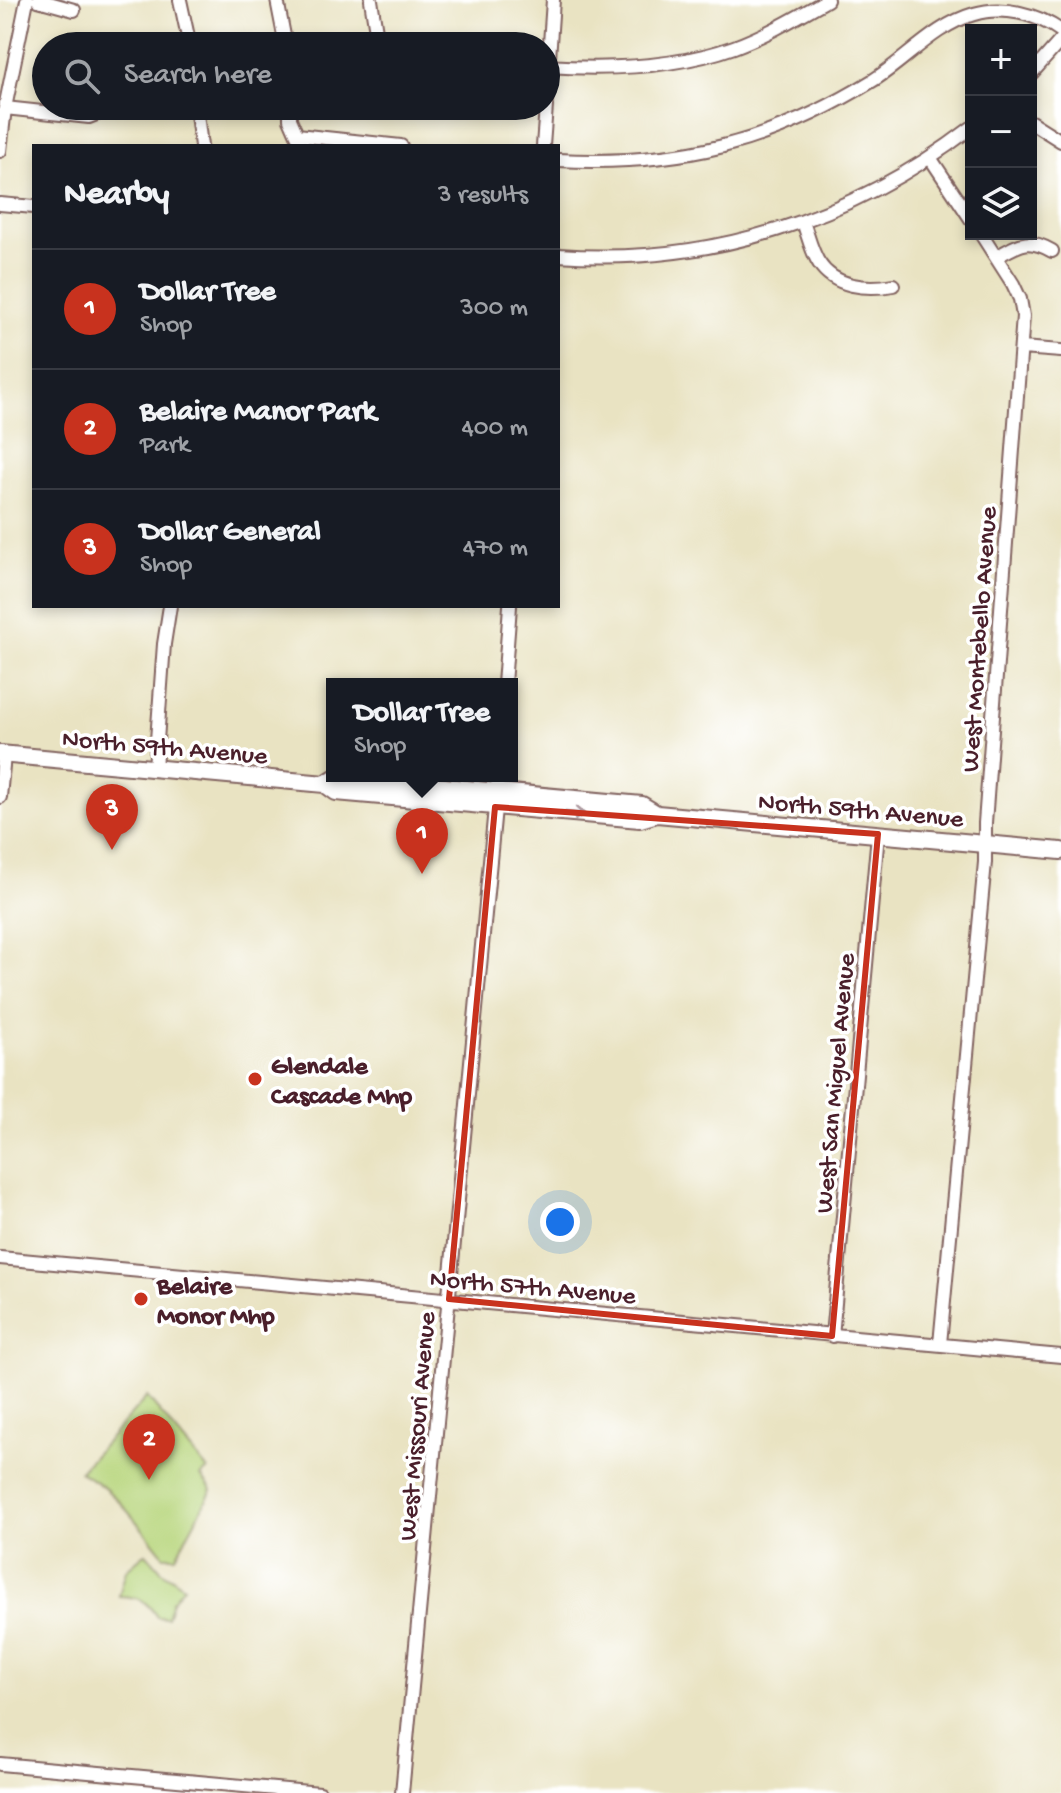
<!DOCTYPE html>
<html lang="en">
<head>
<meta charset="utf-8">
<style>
	:root { --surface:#171b24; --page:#242831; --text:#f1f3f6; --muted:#9ea1a6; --line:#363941; --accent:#c8321e }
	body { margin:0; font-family:"Gochi Hand",sans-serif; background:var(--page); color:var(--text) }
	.controls { position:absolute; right:24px; top:24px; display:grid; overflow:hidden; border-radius:0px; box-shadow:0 4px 12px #0003 }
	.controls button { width:72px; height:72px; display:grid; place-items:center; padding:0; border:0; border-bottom:2px solid var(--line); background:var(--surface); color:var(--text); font:40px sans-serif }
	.you { position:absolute; left:560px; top:1222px; width:28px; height:28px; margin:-20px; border:6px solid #fff; border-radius:50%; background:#1a73e8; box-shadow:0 0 0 12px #1a73e833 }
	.badge { display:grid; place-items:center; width:52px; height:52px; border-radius:50%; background:var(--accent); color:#fff; font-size:26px; font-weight:700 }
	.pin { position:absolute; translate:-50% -66px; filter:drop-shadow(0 2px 4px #0008) }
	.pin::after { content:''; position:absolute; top:42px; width:28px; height:24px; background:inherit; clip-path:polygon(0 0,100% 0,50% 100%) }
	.popup { position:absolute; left:326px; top:678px; width:192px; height:104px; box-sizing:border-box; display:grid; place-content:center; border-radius:0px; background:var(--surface); filter:drop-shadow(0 2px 6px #0005); font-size:26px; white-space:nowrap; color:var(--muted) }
	.popup b { font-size:30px; color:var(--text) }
	.popup::after { content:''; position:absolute; left:50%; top:100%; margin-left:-16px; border:16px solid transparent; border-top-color:var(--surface) }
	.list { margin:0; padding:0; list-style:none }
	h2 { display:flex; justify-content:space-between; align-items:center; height:104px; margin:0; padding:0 32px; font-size:34px }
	h2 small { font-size:26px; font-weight:400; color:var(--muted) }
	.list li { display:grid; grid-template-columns:52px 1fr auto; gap:24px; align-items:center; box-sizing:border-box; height:120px; padding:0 32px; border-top:2px solid var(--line) }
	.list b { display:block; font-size:30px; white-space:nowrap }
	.list p { margin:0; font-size:26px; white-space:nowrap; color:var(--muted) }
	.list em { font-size:26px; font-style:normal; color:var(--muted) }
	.icon { flex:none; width:44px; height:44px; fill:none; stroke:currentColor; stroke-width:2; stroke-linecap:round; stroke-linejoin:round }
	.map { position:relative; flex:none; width:1061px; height:1793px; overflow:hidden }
	.search { position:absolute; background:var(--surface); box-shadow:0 4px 12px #0003; left:32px; top:32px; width:528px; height:88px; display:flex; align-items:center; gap:20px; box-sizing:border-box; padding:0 28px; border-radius:44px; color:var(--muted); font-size:30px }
	.panel { position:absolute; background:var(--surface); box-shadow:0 4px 12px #0003; left:32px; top:144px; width:528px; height:464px; border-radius:0px }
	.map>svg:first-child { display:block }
	.green { fill:#b7d57b; stroke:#807a53; stroke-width:2 }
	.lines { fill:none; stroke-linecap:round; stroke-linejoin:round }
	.minor-casing { stroke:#826460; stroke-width:16 }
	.major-casing { stroke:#826460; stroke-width:20 }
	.minor { stroke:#fff; stroke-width:12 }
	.major { stroke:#fff; stroke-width:16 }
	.oneway { stroke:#ae9aa0 }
	.marked { fill:none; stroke:#c8321e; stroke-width:6; stroke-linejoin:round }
	.poi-dot { fill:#c8321e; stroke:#fff; stroke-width:3 }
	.labels { text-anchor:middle; stroke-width:7; stroke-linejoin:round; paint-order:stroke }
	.street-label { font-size:26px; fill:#4a1f2b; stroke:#fff }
	.poi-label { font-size:26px; font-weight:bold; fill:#4a1f2b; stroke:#fff; text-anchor:start }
</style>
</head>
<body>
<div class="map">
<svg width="1061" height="1793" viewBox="0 0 1061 1793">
	<rect width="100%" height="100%" fill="#fff"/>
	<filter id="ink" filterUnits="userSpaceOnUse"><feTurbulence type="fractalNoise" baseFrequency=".0125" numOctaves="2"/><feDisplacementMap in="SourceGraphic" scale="16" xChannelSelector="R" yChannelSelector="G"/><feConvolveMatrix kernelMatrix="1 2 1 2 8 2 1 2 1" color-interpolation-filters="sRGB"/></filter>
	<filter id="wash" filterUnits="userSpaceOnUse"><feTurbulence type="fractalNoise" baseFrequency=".006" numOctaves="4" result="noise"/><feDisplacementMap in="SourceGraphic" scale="32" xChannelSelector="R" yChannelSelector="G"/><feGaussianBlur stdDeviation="1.8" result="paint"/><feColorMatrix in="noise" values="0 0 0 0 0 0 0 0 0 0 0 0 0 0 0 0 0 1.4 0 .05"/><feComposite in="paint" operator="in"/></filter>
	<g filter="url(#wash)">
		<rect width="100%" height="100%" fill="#e9e3c2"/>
		<path class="green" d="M147,1397L208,1470L201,1476L212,1490L176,1556H164C139,1526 116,1489 79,1472Z
			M146,1553L162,1571L184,1586L172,1601L167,1618L157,1617C146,1600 140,1597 119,1596L126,1570Z"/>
	</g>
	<g filter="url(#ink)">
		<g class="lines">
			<g class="minor-casing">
				<path id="minor" d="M38,0L74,10
					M180,0L190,46
					M277,0L286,46
					M371,0L377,38L381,46
					M546,66C607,70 676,68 734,47C767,35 797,17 827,0
					M1031,74L1061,40
					M546,102L553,0
					M196,106L201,146
					M290,106V119L297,135L401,146
					M5,108L89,117L99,113
					M1031,122L1061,141
					M543,146L546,106
					M0,151L5,108L27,0
					M931,159L971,219
					M558,160C678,166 770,144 872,81C906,60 935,25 974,14C1003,5 1037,14 1061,31
					M0,204L34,207
					M803,222C808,235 811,251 819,263C834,287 867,290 893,285
					M558,255C709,266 851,220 971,128
					M996,257C1020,244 1027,237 1052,251
					M1022,348L1061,351
					M504,684L510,606
					M155,768L164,644L170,606
					M0,797L4,755
					M0,1258L1061,1356
					M832,1336L878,834
					M940,1344L985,862V823L1023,316L1020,299L1013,284L981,234
					M0,1764L320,1793
					M402,1793L498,776"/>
			</g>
			<g class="major-casing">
				<path id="major" d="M0,754L325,784L336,792L640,819L657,814L1061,851
					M325,784L336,777L642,805L657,814"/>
			</g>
			<use href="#minor" class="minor"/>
			<use href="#major" class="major"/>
		</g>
		<defs><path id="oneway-shaft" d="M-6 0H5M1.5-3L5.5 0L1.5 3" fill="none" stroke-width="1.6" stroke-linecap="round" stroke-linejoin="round" transform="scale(2)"/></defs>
		<use class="oneway" href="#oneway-shaft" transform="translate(573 813) rotate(5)"/>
	</g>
	<path class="marked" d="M495,807L878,834L832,1336L449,1299Z"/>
	<g class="poi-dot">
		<circle cx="255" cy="1079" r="8"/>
		<circle cx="141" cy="1299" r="8"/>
	</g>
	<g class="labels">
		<g class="street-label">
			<text transform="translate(977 639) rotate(-86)" y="9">West Montebello Avenue</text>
			<text transform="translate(165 745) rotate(5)" y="9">North 59th Avenue</text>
			<text transform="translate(861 808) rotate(5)" y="9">North 59th Avenue</text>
			<text transform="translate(833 1083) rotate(-85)" y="9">West San Miguel Avenue</text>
			<text transform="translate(533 1285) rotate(5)" y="9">North 57th Avenue</text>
			<text transform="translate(415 1426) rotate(-85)" y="9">West Missouri Avenue</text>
		</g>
		<g class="poi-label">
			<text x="271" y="1073">Glendale<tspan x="271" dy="30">Cascade Mhp</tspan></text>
			<text x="157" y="1293">Belaire<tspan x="157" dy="30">Monor Mhp</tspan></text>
		</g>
	</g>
</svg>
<div class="controls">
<button>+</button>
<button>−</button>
<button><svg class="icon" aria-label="layers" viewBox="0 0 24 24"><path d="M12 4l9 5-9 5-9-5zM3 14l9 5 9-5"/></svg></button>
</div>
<div class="you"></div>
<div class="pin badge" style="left:422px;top:874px">1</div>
<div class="popup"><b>Dollar Tree</b>Shop</div>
<div class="pin badge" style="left:149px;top:1480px">2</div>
<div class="pin badge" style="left:112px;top:850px">3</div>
<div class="search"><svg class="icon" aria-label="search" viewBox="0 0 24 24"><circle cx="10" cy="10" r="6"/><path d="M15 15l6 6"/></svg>Search here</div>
<section class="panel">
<h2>Nearby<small>3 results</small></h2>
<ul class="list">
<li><span class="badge">1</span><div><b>Dollar Tree</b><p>Shop</p></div><em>300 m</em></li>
<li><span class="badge">2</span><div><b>Belaire Manor Park</b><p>Park</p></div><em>400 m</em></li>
<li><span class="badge">3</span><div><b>Dollar General</b><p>Shop</p></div><em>470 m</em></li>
</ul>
</section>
</div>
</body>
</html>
